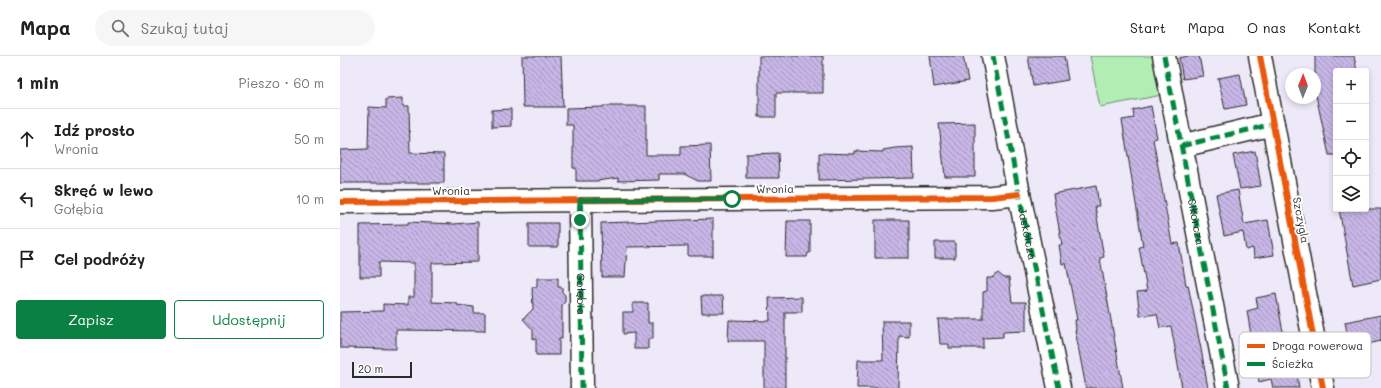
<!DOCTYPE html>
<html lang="pl">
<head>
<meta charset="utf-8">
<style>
	:root { --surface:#fff; --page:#f6f6f6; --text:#202124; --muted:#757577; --line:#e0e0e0; --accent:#0b8043 }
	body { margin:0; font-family:Mali,sans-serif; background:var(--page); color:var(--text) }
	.controls { position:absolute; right:12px; top:12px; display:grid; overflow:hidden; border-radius:4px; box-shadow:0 2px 6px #0003 }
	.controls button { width:36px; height:36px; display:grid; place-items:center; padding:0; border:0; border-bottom:1px solid var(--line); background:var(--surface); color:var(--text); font:20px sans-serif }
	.compass { position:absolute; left:945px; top:12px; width:36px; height:36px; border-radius:50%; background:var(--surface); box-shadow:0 2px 6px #0003; rotate:1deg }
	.scale { position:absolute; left:12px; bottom:10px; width:60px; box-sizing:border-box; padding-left:4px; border:2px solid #2b2b2b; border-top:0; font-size:11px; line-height:14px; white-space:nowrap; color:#2b2b2b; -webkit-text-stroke:3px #fff; paint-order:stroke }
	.stop { position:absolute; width:12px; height:12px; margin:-9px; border:3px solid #0b8043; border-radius:50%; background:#fff }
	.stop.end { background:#0b8043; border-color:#fff; box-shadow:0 1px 4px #0008 }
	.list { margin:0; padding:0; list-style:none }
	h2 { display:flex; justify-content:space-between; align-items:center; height:52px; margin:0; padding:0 16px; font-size:17px }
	h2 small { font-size:13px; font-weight:400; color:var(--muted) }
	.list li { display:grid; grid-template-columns:26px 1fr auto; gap:12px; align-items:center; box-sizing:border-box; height:60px; padding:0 16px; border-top:1px solid var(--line) }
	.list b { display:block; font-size:15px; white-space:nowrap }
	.list p { margin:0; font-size:13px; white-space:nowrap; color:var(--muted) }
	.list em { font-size:13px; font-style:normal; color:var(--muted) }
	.actions { display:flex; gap:8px; padding:12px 16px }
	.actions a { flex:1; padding:9px 0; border:1px solid var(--accent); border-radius:4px; text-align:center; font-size:14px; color:var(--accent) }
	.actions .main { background:var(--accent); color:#fff }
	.icon { flex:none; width:22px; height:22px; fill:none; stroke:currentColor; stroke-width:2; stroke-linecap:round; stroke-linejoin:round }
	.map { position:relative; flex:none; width:1041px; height:332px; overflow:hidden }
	header { display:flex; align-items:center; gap:24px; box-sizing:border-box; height:56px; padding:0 20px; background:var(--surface); border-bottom:1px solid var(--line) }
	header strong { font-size:19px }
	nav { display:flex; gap:22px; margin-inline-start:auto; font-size:14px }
	.search { width:280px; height:36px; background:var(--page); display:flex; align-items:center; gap:10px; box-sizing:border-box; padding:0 14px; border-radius:22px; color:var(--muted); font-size:15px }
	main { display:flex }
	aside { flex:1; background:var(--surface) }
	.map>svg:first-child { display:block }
	.grass { fill:#b0eeb4; stroke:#6e8c70 }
	.building { fill:url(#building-back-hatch); stroke:#2b2b2b }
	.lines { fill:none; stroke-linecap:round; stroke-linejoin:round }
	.minor-casing { stroke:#2b2b2b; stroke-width:25 }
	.minor { stroke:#fff; stroke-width:22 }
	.quiet { stroke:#00873e; stroke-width:5; stroke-dasharray:10 5; stroke-linecap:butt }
	.cycleway-casing { stroke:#fff; stroke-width:8 }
	.cycleway { stroke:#e8590c; stroke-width:6 }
	.route { stroke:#0b8043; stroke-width:5 }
	.labels { text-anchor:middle; stroke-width:4; stroke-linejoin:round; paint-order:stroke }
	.street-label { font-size:11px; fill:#2b2b2b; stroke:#fff }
	.key { fill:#fff; stroke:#bfbfbf; stroke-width:1 }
	.key-label { font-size:11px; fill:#2b2b2b }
</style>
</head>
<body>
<header>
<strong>Mapa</strong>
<div class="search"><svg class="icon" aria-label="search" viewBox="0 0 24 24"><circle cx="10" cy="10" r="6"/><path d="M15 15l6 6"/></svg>Szukaj tutaj</div>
<nav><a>Start</a><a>Mapa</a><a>O nas</a><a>Kontakt</a></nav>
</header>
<main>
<aside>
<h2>1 min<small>Pieszo · 60 m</small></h2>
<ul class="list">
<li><svg class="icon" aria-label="ahead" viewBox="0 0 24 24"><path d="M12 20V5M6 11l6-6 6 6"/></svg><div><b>Idź prosto</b><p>Wronia</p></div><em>50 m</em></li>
<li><svg class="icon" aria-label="left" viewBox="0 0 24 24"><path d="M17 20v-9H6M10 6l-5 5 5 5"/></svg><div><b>Skręć w lewo</b><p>Gołębia</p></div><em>10 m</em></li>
<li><svg class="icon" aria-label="arrive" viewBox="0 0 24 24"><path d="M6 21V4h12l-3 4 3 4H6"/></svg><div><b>Cel podróży</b></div></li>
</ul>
<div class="actions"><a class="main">Zapisz</a><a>Udostępnij</a></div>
</aside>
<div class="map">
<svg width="1041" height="332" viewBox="0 0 1041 332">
	<defs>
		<pattern id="building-back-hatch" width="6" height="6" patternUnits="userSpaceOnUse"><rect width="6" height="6" fill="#c7b6e6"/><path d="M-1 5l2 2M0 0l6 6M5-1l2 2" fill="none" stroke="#a294bb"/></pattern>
	</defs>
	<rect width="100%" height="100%" fill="#eee9f8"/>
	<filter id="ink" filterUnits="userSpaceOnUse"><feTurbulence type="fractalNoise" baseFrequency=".025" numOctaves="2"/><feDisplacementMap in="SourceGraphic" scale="8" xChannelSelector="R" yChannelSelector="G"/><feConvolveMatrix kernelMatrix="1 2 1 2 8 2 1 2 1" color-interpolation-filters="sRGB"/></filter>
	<g filter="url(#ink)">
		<path class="grass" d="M750,0H814L822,39L760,51Z"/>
		<path class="building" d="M182,0H221L223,51H183Z
			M419,0H483V37H436V61H419Z
			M590,0H623L628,25L594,31Z
			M688,0H724L728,24L693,30Z
			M848,0H859L863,20L843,23L839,2Z
			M975,0H1014L1017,15H996V99H989L975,35Z
			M900,18L906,49L885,53L878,22Z
			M63,42V50H69L70,97L104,98V127H0V94L28,93L29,51L46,52V43Z
			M263,50H306V99H341V90L370,89L371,125H358L344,118H319V124L278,125V122L257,125H236V112H233V69H226V52L263,51Z
			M811,50L817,82L813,83L832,188L839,187L846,229H848L861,293L868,332H842L831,270L820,272L817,258L800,260L797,236L807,235L799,191L803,190L782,64L794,62L793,54Z
			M171,53V70L152,71V54Z
			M635,67V121H605L599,68Z
			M573,91L574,122L479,124V97L515,98V95L543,96V94L555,92Z
			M915,95L921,130L900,133L893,99Z
			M438,97L439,122H406V98Z
			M756,130L759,150H755L764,201L760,202L783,332H746L735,274H736L735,264H737L726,207L722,208L719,189H722L713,138Z
			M898,134L904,168L928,164L934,199L914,202L913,192L906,194L903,176L884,180L876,138Z
			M999,153H1041V223L1013,229Z
			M373,163V200H348V190L287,191L285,221H262L261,167Z
			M535,164H569V202H535Z
			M447,165H470V197H468L467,201H446Z
			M68,166L114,168L138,166V206L92,207V246L117,247V249L134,251V257H145V275L56,274V293L0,292V256L43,255V248L68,249V241H74V207L39,206V221H20V169L68,168Z
			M189,167H218V191H189Z
			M595,186H615V202H595Z
			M658,217L664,222H669L672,246H686V275L663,276V281L643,282V292H609V288H600L598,263H643V236L647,235V222H652Z
			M197,222H218V231H222V236L225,239V246L222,249V283H219V299H196V283H193V274L183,263L193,253L192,231H197Z
			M936,238L947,298L957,297L961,318L957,319L959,332H933L931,323L919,326L907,255L918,252L916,242Z
			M361,240H383L384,257H362Z
			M462,241V256H445V332H424V285H388L389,264L430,265L429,242Z
			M293,247H308V267H313V283H308V293H294V277L283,278V256H293Z
			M1041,259V285L1010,292L1005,266Z
			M542,265H569V281L559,280L558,332H517L518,304H543Z"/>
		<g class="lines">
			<g class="minor-casing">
				<g id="minor">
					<path id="s1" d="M653,0L679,138L719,332"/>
					<path id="s2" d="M824,0L888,332"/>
					<path d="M920,0L983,332"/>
					<path d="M841,90L933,68"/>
					<path id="s3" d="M240,144L242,332"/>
					<path d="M0,146L652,141L679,138"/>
				</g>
			</g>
			<use href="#minor" class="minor"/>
			<path class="quiet" d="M653,0L679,138L719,332
				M824,0L888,332
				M841,90L933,68
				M240,144L242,332"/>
			<g class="cycleway-casing">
				<path id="cycleway" d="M920,0L983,332
					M0,146L652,141L679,138"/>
			</g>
			<use href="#cycleway" class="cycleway"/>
		</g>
	</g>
	<g class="lines" filter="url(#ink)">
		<path class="route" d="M240,164V144L392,143"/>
	</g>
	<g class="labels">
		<g class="street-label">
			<text transform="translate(435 133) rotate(-1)" y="4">Wronia</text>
			<text x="111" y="139">Wronia</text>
			<text transform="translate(961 164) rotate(79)" y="4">Szczygla</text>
			<text dy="4" stroke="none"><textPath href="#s2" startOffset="169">Sikorcza</textPath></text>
			<text dy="4" stroke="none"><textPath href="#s1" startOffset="181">Jaskółcza</textPath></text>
			<text dy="4" stroke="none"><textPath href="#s3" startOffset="94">Gołębia</textPath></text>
		</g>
	</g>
	<rect x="899" y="276" width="132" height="46" rx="6" class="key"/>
	<rect x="907" y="288" width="18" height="4" fill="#e8590c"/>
	<rect x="907" y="306" width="18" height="4" fill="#00873e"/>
	<g class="key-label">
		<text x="932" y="294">Droga rowerowa</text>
		<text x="932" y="312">Ścieżka</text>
	</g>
</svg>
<div class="controls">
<button>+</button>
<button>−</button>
<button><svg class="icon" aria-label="locate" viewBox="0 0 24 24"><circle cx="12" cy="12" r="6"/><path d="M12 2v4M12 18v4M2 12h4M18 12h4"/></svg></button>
<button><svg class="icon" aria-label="layers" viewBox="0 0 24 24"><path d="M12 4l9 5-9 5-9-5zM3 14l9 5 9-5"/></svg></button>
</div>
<svg class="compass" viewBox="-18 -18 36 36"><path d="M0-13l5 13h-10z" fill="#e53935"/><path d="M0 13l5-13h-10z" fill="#757577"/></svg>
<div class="scale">20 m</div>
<div class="stop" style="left:392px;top:143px"></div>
<div class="stop end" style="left:240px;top:164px"></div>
</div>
</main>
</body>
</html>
